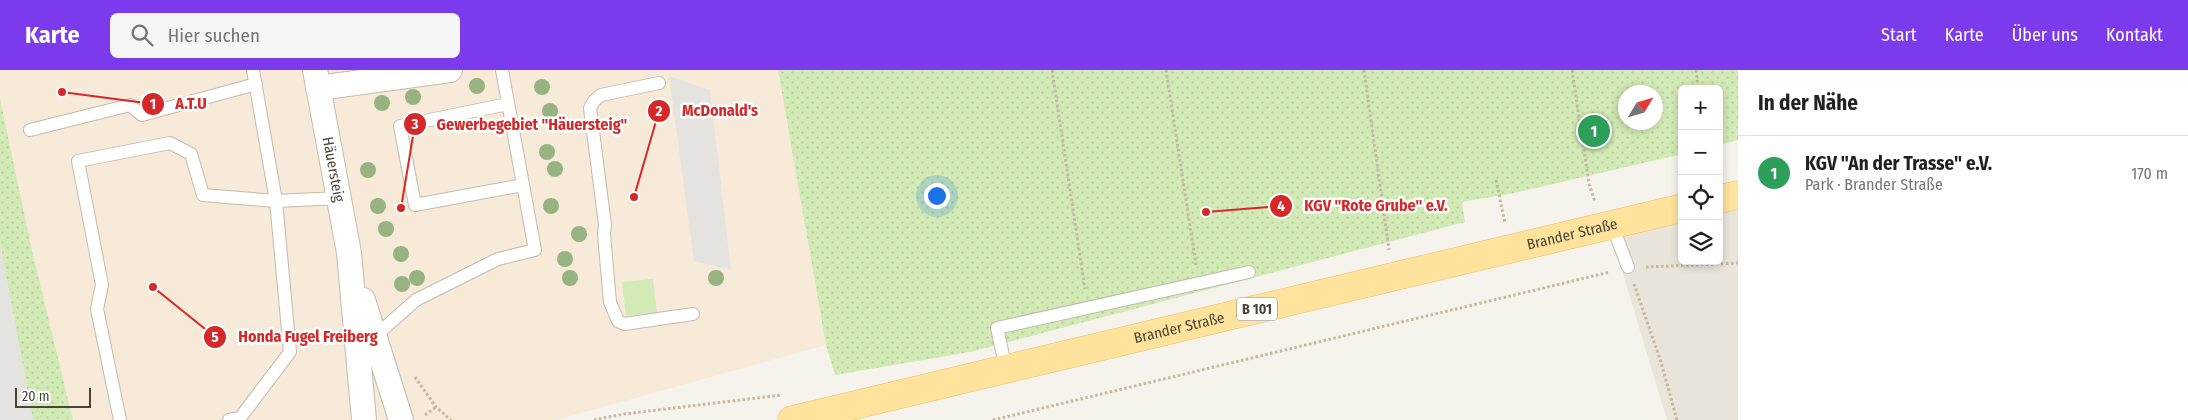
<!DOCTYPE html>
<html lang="de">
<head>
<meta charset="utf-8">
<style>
	:root { --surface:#fff; --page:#f6f6f6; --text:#202124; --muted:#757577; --line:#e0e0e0; --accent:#7c3aed }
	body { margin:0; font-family:"Fira Sans Condensed",sans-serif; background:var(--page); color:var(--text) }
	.controls { position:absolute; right:15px; top:15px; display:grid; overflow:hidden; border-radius:8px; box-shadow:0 2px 8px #0003 }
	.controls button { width:45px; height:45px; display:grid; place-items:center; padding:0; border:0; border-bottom:1px solid var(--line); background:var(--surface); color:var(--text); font:25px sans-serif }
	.compass { position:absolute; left:1618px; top:15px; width:45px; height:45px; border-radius:50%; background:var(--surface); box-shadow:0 2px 8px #0003; rotate:52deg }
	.scale { position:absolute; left:15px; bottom:12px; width:76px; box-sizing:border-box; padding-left:5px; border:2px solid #4b4439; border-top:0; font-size:14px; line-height:18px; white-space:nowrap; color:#4b4439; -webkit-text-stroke:4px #fff; paint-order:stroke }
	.you { position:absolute; left:936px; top:125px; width:18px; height:18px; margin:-12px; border:4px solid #fff; border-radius:50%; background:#1a73e8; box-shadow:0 0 0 8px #1a73e833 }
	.badge { display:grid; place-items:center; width:32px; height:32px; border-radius:50%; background:var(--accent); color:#fff; font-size:16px; font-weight:700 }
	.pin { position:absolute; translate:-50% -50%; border:2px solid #fff; box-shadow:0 1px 5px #0006 }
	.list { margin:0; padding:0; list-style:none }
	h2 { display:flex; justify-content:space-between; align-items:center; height:65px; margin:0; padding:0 20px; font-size:21px }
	h2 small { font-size:16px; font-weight:400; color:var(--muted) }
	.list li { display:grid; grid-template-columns:32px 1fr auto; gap:15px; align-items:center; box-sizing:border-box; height:75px; padding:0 20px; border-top:1px solid var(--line) }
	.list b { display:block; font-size:19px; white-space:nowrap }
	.list p { margin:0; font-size:16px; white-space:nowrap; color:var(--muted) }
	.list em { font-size:16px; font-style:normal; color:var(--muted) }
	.icon { flex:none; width:28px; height:28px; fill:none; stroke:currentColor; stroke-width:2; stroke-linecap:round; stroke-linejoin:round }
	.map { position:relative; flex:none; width:1738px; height:350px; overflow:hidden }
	header { display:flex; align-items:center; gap:30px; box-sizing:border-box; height:70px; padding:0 25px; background:var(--accent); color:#fff }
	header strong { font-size:24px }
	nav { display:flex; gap:28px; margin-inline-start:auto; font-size:18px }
	.search { width:350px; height:45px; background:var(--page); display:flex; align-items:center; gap:12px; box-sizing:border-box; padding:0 18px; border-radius:8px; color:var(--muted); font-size:19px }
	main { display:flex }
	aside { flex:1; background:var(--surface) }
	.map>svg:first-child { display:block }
	.residential { fill:#eae5da }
	.commercial { fill:#f7ead8 }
	.grass { fill:url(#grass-dots); fill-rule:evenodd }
	.park { fill:#d2eab5 }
	.parking { fill:#e5e3e0 }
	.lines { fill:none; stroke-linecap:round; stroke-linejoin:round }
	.lane-casing { stroke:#c2bbae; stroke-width:14 }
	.street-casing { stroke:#c2bbae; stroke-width:26 }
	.primary-casing { stroke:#e6c16a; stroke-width:29 }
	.path { stroke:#c4b79f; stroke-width:3; stroke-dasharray:2.5 2.5; stroke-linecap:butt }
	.lane { stroke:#fff; stroke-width:12 }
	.street { stroke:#fff; stroke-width:24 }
	.primary { stroke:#ffe39c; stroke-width:28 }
	.tree { fill:#97b381 }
	.labels { text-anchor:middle; stroke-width:5; stroke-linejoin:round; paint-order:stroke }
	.shield { fill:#fff; stroke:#817c74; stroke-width:1 }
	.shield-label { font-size:14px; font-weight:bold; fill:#4b4439 }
	.street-label { font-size:15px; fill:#4b4439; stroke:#fff }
	.leader { fill:none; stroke:#d62828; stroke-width:2 }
	.callout-dot { fill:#d62828; stroke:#fff; stroke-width:2 }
	.mark-label { font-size:15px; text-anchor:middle; font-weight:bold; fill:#fff }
	.callout-label { font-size:16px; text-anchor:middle; font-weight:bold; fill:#d62828; stroke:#fff; stroke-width:5; stroke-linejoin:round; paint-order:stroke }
</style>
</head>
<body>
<header>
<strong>Karte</strong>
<div class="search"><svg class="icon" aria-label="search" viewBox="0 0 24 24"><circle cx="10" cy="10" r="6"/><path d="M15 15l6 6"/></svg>Hier suchen</div>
<nav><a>Start</a><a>Karte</a><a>Über uns</a><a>Kontakt</a></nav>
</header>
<main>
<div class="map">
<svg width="1738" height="350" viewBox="0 0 1738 350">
	<defs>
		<pattern id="grass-dots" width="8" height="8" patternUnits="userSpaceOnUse" patternTransform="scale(1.25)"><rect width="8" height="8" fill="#d2eab5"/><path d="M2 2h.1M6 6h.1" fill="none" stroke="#b6ca9c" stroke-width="1.8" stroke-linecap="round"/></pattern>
	</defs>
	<rect width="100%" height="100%" fill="#f6f3ec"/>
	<path class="residential" d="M1738,134V350H1667L1620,194L1619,161L1682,147V191H1719V138Z"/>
	<path class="commercial" d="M0,0H778L826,275L556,350H0Z"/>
	<path class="grass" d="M778,0H1738V70L1719,75V19H1682V84L1514,123L1462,132L1465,152L970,282L835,305L826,275ZM1626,22H1656V52H1626Z
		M0,29L32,181L73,350H33L0,173Z"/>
	<path class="park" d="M653,209L657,243L626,246L622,212Z"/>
	<path class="parking" d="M669,6L710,20L731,200L694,191Z
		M0,173L33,350H0Z"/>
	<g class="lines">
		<g class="lane-casing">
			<path id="lane" d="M659,13L601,25L594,31L590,38L605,155L604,164L610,232L618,251L624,254L693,244
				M508,34L400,56L415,135L523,115
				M30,60L130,35L142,45L256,14
				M1612,155L1628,197
				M374,267L416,230L498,189L535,180L502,0
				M1006,299L997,258L1249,202
				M120,350L97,239L102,215L78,91L170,73L191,84L203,125L276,131L339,128
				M229,350L240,348L290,282L276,131L253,0"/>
		</g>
		<g class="street-casing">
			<g id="street">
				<path id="s1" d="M315,0L349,183L364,350"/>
				<path d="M318,18L450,0"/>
				<path d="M363,230L401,350"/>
			</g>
		</g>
		<g class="primary-casing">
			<g id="primary">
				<path d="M1719,129L1738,125"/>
				<path id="s2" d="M792,350L1682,138"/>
			</g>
		</g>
		<path class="path" d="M1052,0L1085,219
			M1166,0L1196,195
			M1364,0L1389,180
			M1572,0L1589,114L1595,132
			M1696,0L1698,19
			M1496,110L1505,153
			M1646,197L1738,193
			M1634,214L1661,292L1677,350
			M415,307L436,337L451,350
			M425,345L436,337
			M594,350L624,344L782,325
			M993,350L1610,202"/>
		<use href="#lane" class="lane"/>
		<use href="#street" class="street"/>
		<use href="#primary" class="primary"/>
	</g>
	<g class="tree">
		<circle cx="477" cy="16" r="8"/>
		<circle cx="542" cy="17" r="8"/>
		<circle cx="413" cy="27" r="8"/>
		<circle cx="382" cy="33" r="8"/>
		<circle cx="550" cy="41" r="8"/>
		<circle cx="547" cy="82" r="8"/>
		<circle cx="555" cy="99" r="8"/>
		<circle cx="368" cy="100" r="8"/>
		<circle cx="378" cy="136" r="8"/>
		<circle cx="551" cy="136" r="8"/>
		<circle cx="386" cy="159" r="8"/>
		<circle cx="579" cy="164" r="8"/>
		<circle cx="401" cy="184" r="8"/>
		<circle cx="565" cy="189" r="8"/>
		<circle cx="417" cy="208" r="8"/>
		<circle cx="570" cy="208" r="8"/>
		<circle cx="716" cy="208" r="8"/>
		<circle cx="402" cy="214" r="8"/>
	</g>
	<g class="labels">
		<rect class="shield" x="1237" y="227.5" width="40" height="23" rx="4"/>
		<g class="shield-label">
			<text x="1257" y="244">B 101</text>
		</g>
		<g class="street-label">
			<text dy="5" stroke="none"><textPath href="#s1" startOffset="101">Häuersteig</textPath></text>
			<text dy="5" stroke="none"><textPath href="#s2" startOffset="802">Brander Straße</textPath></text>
			<text dy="5" stroke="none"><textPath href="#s2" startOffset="398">Brander Straße</textPath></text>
		</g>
	</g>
	<path class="leader" d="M62 22L153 34M634 127L659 41M401 138L415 54M1206 142L1281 136M153 217L215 267"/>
	<g class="callout-dot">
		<circle cx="62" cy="22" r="5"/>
		<circle cx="634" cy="127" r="5"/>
		<circle cx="401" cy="138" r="5"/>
		<circle cx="1206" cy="142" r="5"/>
		<circle cx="153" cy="217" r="5"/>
		<circle cx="153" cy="34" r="12"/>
		<circle cx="659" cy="41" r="12"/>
		<circle cx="415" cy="54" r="12"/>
		<circle cx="1281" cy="136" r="12"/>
		<circle cx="215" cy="267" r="12"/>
	</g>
	<g class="mark-label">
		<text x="153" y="39">1</text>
		<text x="659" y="46">2</text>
		<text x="415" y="59">3</text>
		<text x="1281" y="141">4</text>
		<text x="215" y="272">5</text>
	</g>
	<g class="callout-label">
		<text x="191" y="39">A.T.U</text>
		<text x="720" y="46">McDonald's</text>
		<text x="532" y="60">Gewerbegebiet "Häuersteig"</text>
		<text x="1376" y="141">KGV "Rote Grube" e.V.</text>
		<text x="308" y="272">Honda Fugel Freiberg</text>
	</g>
</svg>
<div class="controls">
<button>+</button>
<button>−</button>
<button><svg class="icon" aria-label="locate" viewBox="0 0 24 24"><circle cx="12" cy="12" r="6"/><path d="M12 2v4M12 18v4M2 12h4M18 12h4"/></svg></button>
<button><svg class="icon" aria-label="layers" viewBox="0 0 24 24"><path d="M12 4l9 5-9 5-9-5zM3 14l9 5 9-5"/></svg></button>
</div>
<svg class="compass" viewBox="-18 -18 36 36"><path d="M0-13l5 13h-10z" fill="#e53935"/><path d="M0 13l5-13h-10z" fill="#757577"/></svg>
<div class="scale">20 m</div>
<div class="you"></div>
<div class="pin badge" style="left:1594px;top:61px;background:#2e9e5b">1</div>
</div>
<aside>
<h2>In der Nähe<small></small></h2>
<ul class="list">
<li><span class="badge" style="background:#2e9e5b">1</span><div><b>KGV &quot;An der Trasse&quot; e.V.</b><p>Park · Brander Straße</p></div><em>170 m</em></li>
</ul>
</aside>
</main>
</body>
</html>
